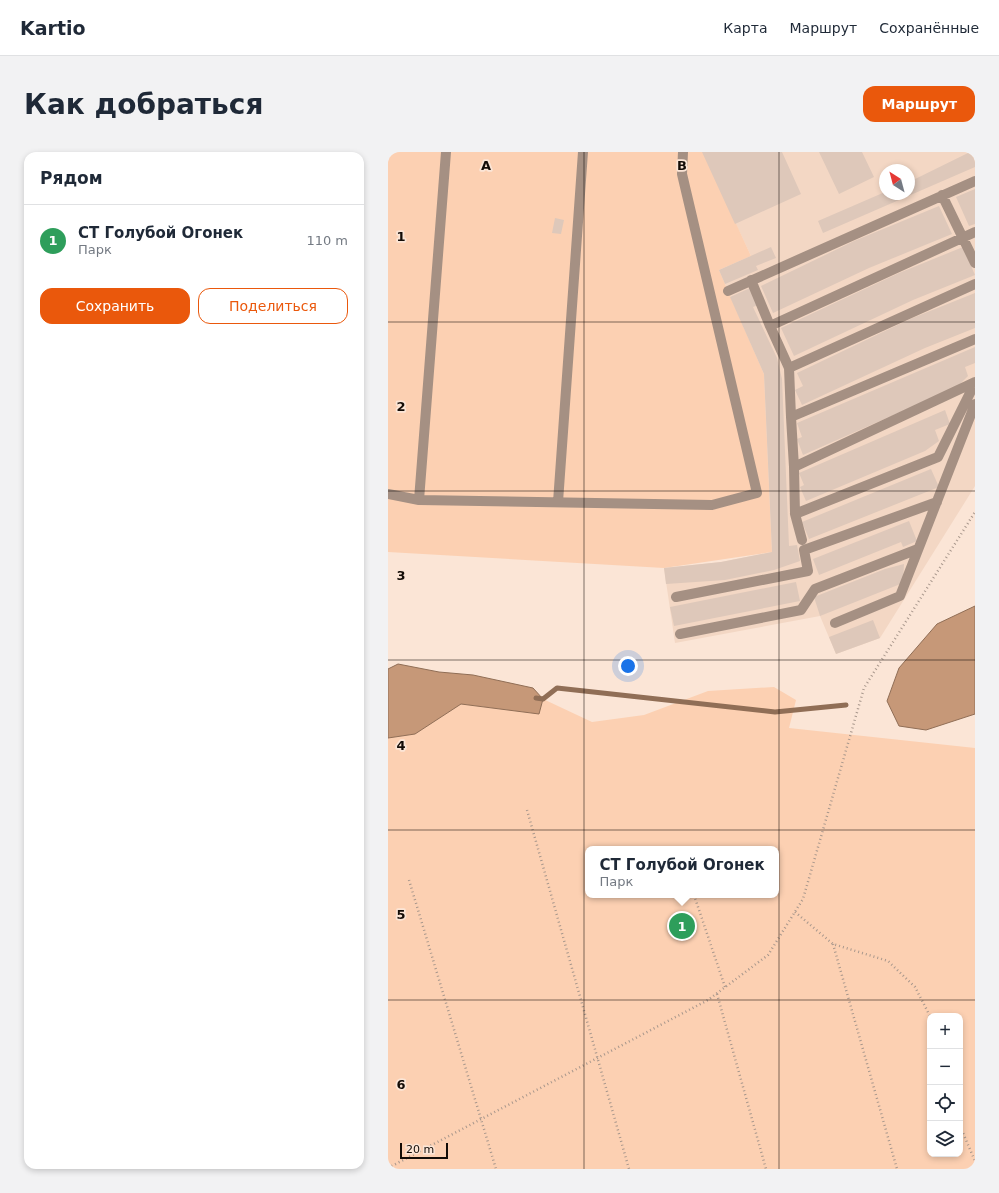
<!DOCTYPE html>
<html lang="ru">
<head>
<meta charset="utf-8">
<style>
	:root { --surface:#fff; --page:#f2f2f3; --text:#1f2937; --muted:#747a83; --line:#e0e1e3; --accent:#ea580c }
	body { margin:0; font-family:"DejaVu Sans",sans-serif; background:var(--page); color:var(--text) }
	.controls { position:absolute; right:12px; bottom:12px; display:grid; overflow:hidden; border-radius:8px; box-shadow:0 2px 6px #0003 }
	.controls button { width:36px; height:36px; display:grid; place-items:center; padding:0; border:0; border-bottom:1px solid var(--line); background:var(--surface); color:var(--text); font:20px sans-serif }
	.compass { position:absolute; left:491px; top:12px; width:36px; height:36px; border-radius:50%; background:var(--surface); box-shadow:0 2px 6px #0003; rotate:324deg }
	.scale { position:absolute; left:12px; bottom:10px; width:48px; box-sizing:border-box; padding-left:4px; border:2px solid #130c07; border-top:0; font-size:11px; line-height:14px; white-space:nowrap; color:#130c07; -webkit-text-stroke:3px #fbe5d6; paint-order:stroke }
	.you { position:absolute; left:240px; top:514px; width:14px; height:14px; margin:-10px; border:3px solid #fff; border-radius:50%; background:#1a73e8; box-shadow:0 0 0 6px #1a73e833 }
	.badge { display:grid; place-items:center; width:26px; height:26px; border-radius:50%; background:var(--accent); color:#fff; font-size:13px; font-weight:700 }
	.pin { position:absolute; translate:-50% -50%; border:2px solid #fff; box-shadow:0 1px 4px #0006 }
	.popup { position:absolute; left:197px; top:694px; width:194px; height:52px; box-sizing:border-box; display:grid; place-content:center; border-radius:8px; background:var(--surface); filter:drop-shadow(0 1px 3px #0005); font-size:13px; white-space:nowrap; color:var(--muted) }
	.popup b { font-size:15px; color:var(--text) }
	.popup::after { content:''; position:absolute; left:50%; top:100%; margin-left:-8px; border:8px solid transparent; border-top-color:var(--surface) }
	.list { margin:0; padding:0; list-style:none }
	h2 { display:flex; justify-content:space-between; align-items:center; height:52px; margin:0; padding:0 16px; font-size:17px }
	h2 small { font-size:13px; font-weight:400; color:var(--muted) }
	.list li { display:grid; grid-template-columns:26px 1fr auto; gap:12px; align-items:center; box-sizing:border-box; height:72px; padding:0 16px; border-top:1px solid var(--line) }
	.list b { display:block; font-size:15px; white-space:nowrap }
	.list p { margin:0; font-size:13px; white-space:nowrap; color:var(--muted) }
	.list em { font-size:13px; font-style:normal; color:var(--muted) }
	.actions { display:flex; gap:8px; padding:12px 16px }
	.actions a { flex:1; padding:9px 0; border:1px solid var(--accent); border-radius:12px; text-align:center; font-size:14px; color:var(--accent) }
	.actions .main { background:var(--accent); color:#fff }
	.icon { flex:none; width:22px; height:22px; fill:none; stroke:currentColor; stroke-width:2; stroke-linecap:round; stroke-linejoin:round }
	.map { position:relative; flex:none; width:587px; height:1017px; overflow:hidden; border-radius:12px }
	header { display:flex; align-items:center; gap:24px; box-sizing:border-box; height:56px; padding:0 20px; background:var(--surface); border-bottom:1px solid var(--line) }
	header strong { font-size:19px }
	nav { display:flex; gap:22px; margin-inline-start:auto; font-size:14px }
	.intro { display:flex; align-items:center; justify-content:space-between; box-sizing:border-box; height:96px; padding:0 24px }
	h1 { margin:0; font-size:28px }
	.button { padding:10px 18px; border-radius:12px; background:var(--accent); color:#fff; font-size:14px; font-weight:700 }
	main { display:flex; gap:24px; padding:0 24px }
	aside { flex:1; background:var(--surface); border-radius:12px; box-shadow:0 2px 6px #0003 }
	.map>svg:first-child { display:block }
	.built { fill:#f3d7c4; fill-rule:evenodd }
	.green { fill:#fcd0b2; fill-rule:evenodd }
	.water { fill:#c69878; stroke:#906e56 }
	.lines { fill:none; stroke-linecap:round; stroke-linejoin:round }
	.stream { stroke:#906e56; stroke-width:5 }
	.building { fill:#dec8ba }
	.path { stroke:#a8978c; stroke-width:2.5; stroke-dasharray:1 3; stroke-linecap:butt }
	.minor { stroke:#a59083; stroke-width:10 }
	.grid { fill:none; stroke:#130c07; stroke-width:1; stroke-opacity:0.55 }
	.grid-label { font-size:13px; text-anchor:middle; font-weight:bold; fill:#130c07; stroke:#fbe5d6; stroke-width:3.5; stroke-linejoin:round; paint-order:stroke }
</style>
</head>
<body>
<header>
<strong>Kartio</strong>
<nav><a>Карта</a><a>Маршрут</a><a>Сохранённые</a></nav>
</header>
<div class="intro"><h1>Как добраться</h1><a class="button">Маршрут</a></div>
<main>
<aside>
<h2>Рядом<small></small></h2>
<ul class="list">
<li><span class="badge" style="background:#2e9e5b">1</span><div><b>СТ Голубой Огонек</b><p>Парк</p></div><em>110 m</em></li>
</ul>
<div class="actions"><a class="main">Сохранить</a><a>Поделиться</a></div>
</aside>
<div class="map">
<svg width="587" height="1017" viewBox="0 0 587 1017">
	<rect width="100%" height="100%" fill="#fbe5d6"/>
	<path class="built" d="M314,0H587V334L492,486L448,502L432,464L287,491L276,416L333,410L384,400L376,222L331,118L363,104ZM497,18H521V42H497Z"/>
	<path class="green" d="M0,0H315L363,104L331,118L376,222L384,400L276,416L0,400Z
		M386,535L408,548L401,576L587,596V1017H0V586L27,582L73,552L151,562L155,547L204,570L256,563L320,539ZM200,697H388V743H200ZM542,864H572V1002H542Z"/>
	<path class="water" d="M587,454V562L538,578L511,574L499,549L511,516L549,472Z
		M10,512L51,520L85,523L145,536L155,547L151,562L73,552L27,582L0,586V517Z"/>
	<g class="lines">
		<path class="stream" d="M148,546L155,547L169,536L387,560L458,553"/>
	</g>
	<path class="building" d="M314,0H394L413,42L347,72Z
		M431,0H474L486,25L451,42Z
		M582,0H587V15L435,81L430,69L497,40V42H521V30Z
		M587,37V72L581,74L568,45Z
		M551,54L564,82L481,116L385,161L373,134L466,89Z
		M167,66L176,68L173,82L164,81Z
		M383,95L388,106L368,114L370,118L337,132L331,118Z
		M575,95L587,123L525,148L406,204L393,176L511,121Z
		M362,136L370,153L365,155L389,206L394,227L401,394L409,393L412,409L386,418L337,428L278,432L276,416L333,410L384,400L376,222L342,145Z
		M587,141V176L537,196L414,253L407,238L415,234L409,221L522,167Z
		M587,195V211L577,215L580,224L569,235L415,303L409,287L414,285L409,271Z
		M557,258L562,272L547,278L551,289L537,299L418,349L412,335L416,333L411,321Z
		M543,317L551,335L421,387L414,370Z
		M521,369L529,389L515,395L513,390L431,423L425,407Z
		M516,412L515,431L432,464L426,445L497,417Z
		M408,430L412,449L286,474L282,455Z
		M485,468L492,486L448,502L441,485Z"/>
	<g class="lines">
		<path class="path" d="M139,658L241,1017
			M290,694V697
			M21,728L108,1017
			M306,743L337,835
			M407,760L445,792L500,809L527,835L542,864
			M445,792L509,1017
			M329,842L378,1017
			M572,974L587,1009
			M0,1016L320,848L380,803L415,747L476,536L587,360"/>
		<path class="minor" d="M554,43L587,111
			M363,128L382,174
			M340,139L587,29
			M401,216L382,174L587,80
			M403,265L401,216L587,132
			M406,315L403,265L587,187
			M0,342L31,348L324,353L369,341L294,22L295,0
			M31,348L58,0
			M170,350L195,0
			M407,362L406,315L587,230
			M414,388L407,362L550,305L587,231
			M288,445L420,419L416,398L549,350
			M447,471L512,444L587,252
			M292,482L413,458L427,437L530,397"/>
	</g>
	<path class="grid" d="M196,0V1017M391,0V1017M0,170H587M0,339H587M0,508H587M0,678H587M0,848H587"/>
	<g class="grid-label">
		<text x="98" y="18">A</text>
		<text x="294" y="18">B</text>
		<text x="13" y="89">1</text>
		<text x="13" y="259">2</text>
		<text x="13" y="428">3</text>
		<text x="13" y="598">4</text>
		<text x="13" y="767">5</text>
		<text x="13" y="937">6</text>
	</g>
</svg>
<div class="controls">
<button>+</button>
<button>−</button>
<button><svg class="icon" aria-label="locate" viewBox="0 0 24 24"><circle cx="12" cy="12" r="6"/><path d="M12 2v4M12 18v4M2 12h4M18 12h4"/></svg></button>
<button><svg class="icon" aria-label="layers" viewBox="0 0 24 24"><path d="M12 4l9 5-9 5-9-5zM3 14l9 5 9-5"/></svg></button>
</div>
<svg class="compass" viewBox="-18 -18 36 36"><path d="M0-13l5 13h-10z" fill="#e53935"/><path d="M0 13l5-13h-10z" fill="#747a83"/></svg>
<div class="scale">20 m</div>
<div class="you"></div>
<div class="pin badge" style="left:294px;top:774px;background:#2e9e5b">1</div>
<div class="popup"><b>СТ Голубой Огонек</b>Парк</div>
</div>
</main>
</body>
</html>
